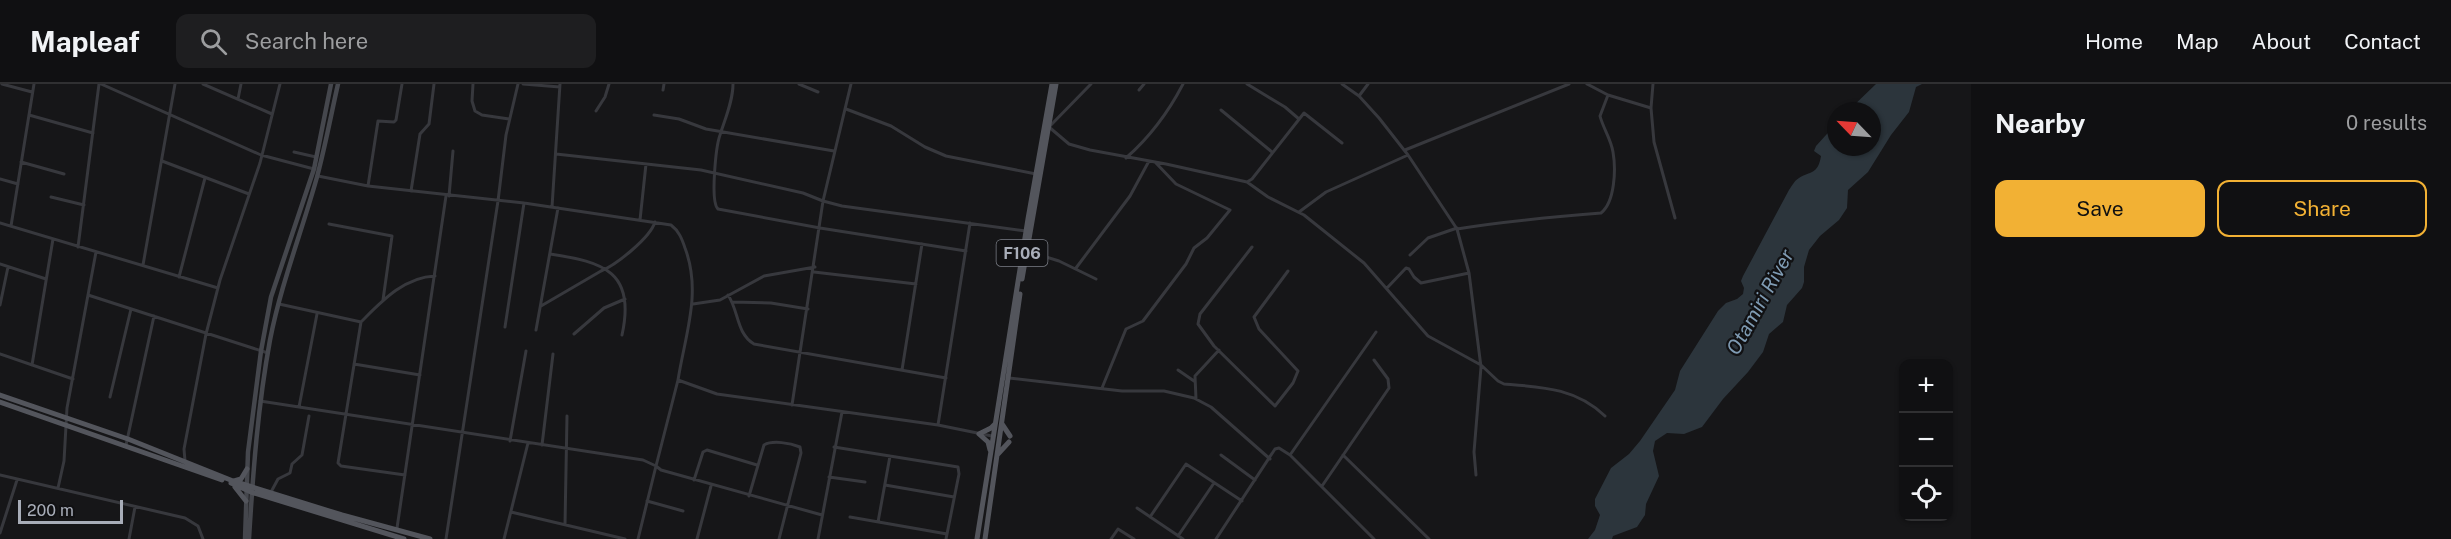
<!DOCTYPE html>
<html lang="en">
<head>
<meta charset="utf-8">
<style>
	:root { --surface:#101012; --page:#1e1e20; --text:#f1f3f6; --muted:#9c9d9f; --line:#303032; --accent:#f2b134 }
	body { margin:0; font-family:"Public Sans",sans-serif; background:var(--page); color:var(--text) }
	.controls { position:absolute; right:18px; bottom:18px; display:grid; overflow:hidden; border-radius:12px; box-shadow:0 2px 4px #0004 }
	.controls button { width:54px; height:54px; display:grid; place-items:center; padding:0; border:0; border-bottom:2px solid var(--line); background:var(--surface); color:var(--text); font:30px sans-serif }
	.compass { position:absolute; left:1827px; top:18px; width:54px; height:54px; border-radius:50%; background:var(--surface); box-shadow:0 2px 4px #0004; rotate:295deg }
	.scale { position:absolute; left:18px; bottom:15px; width:105px; box-sizing:border-box; padding-left:6px; border:3px solid #a8adb8; border-top:0; font-size:16px; line-height:21px; white-space:nowrap; color:#a8adb8; -webkit-text-stroke:4px #111113; paint-order:stroke }
	.list { margin:0; padding:0; list-style:none }
	h2 { display:flex; justify-content:space-between; align-items:center; height:78px; margin:0; padding:0 24px; font-size:26px }
	h2 small { font-size:20px; font-weight:400; color:var(--muted) }
	.actions { display:flex; gap:12px; padding:18px 24px }
	.actions a { flex:1; padding:14px 0; border:2px solid var(--accent); border-radius:12px; text-align:center; font-size:21px; color:var(--accent) }
	.actions .main { background:var(--accent); color:#111 }
	.icon { flex:none; width:33px; height:33px; fill:none; stroke:currentColor; stroke-width:2; stroke-linecap:round; stroke-linejoin:round }
	.map { position:relative; flex:none; width:1971px; height:455px; overflow:hidden }
	header { display:flex; align-items:center; gap:36px; box-sizing:border-box; height:84px; padding:0 30px; background:var(--surface); border-bottom:2px solid var(--line) }
	header strong { font-size:28px }
	nav { display:flex; gap:33px; margin-inline-start:auto; font-size:21px }
	.search { width:420px; height:54px; background:var(--page); display:flex; align-items:center; gap:15px; box-sizing:border-box; padding:0 21px; border-radius:12px; color:var(--muted); font-size:22px }
	main { display:flex }
	aside { flex:1; background:var(--surface) }
	.map>svg:first-child { display:block }
	.water { fill:#2c353c }
	.lines { fill:none; stroke-linecap:round; stroke-linejoin:round }
	.street { stroke:#37383d; stroke-width:3 }
	.secondary { stroke:#45474d; stroke-width:4.5 }
	.primary { stroke:#53555c; stroke-width:5 }
	.labels { text-anchor:middle; stroke-width:4.5; stroke-linejoin:round; paint-order:stroke }
	.shield { fill:#111113; stroke:#7b7e86; stroke-width:1.5 }
	.shield-label { font-size:16px; font-weight:bold; fill:#a8adb8 }
	.water-label { font-size:20px; font-style:italic; fill:#7f9bb3; stroke:#111113 }
</style>
</head>
<body>
<header>
<strong>Mapleaf</strong>
<div class="search"><svg class="icon" aria-label="search" viewBox="0 0 24 24"><circle cx="10" cy="10" r="6"/><path d="M15 15l6 6"/></svg>Search here</div>
<nav><a>Home</a><a>Map</a><a>About</a><a>Contact</a></nav>
</header>
<main>
<div class="map">
<svg width="1971" height="455" viewBox="0 0 1971 455">
	<rect width="100%" height="100%" fill="#161618"/>
	<path class="water" d="M1876,0H1922L1916,3L1909,28L1891,51L1868,88L1848,106L1847,124L1839,136L1820,152L1809,166L1804,183V198L1802,204L1787,221L1783,238L1769,250L1763,268L1748,288L1723,315L1702,343L1684,350L1667,349L1655,357L1653,367L1659,392L1646,420L1645,431L1637,443L1613,452L1612,455H1588L1595,446L1600,431L1595,422V415L1611,384L1629,370L1640,357L1675,306L1680,287L1718,227L1726,219L1737,215L1743,210L1744,204L1741,197L1743,192L1789,106C1792,102 1794,97 1799,94C1810,87 1818,91 1821,72L1814,67L1816,62L1836,40V63H1872V27H1848Z"/>
	<g class="lines">
		<path class="street" d="M2,0L32,8
			M101,0L261,71L314,85
			M203,0L272,30
			M473,0L472,17L475,27L482,31L509,35
			M523,0L560,3
			M733,0C733,17 725,35 720,51C716,62 710,118 718,125L820,144L966,167
			M799,0L818,8
			M1091,0L1049,43L1069,60L1090,66L1166,80L1247,98L1252,95L1304,29L1342,59
			M1247,0L1285,23L1299,35
			M1342,0L1359,12L1379,34L1408,71L1457,145L1469,189L1481,283L1474,368L1476,391
			M1587,0L1608,11L1651,24
			M1653,0L1651,24L1654,58L1675,134
			M663,6L664,0
			M1139,6L1144,0
			M1359,12L1368,0
			M238,15L241,0
			M846,25L891,42L925,63L946,72L1036,90
			M1221,26L1272,68
			M596,27L605,13L609,0
			M29,31L93,49
			M654,31L679,35L706,45L834,67
			M1405,66L1569,0
			M294,68L316,73
			M556,70L701,86L803,109L823,117L842,122L1026,147
			M1126,74C1151,52 1168,29 1183,0
			M162,77L249,110
			M21,78L64,90
			M318,92L368,102L524,119L671,141C679,147 682,155 685,164C702,209 685,251 678,296L717,310L938,341L992,352
			M0,95L18,100
			M1247,98L1268,113L1304,131L1364,179L1428,252L1481,281L1498,297L1504,300C1542,303 1576,304 1605,332
			M368,102L378,37L394,38L396,36L402,0
			M411,107L420,50L429,40L434,0
			M449,112L453,67
			M51,113L84,121
			M552,123L560,0
			M1299,128L1326,108L1408,71
			M640,136L646,80
			M0,139L218,204
			M329,140L392,152L383,216
			M11,142L34,0
			M1457,145C1505,137 1552,133 1601,129C1615,118 1616,85 1613,68C1611,55 1603,44 1600,32L1608,11
			M78,163L99,0
			M1252,163L1200,230L1198,240L1214,262L1275,322L1293,299L1298,287L1259,245L1254,233L1288,187
			M1027,167L1059,177L1096,195
			M550,170C604,178 636,188 622,251
			M1410,171L1428,154L1457,144
			M0,180L46,195
			M143,181L175,0
			M1076,184L1130,112L1149,77
			M814,188L916,200
			M179,193L205,94
			M1387,204L1406,184L1409,185L1414,193L1421,199L1469,189
			M88,211L268,269
			M728,211C739,227 736,249 754,260L946,294
			M732,218L771,219L808,225
			M279,220L361,238C381,218 404,193 435,192
			M693,220L720,216L764,192L815,183
			M0,221L8,183
			M541,222L601,187C616,181 650,154 655,138
			M361,238L338,379L341,382L405,391
			M505,243L524,119
			M536,246L558,124
			M574,250L604,224L625,215
			M0,270L73,295
			M354,280L420,291
			M32,281L53,155
			M902,286L922,160
			M1178,286L1194,297
			M1009,294L1122,307H1164L1194,314L1211,323L1270,375
			M1102,304L1126,245L1143,237L1186,180L1194,164L1207,154L1230,126L1176,100L1155,78
			M110,313L131,225
			M1196,315L1195,292L1219,266
			M260,317L643,376L656,382L678,296
			M792,321L823,117L851,0
			M299,323L317,230
			M938,341L970,139
			M510,357L526,267
			M126,361L154,232
			M542,361L553,270
			M834,363L958,383L959,390L946,455
			M1221,371L1255,396
			M1290,371L1376,248
			M1343,371L1429,455
			M185,377L184,365L206,250L220,196L260,79L280,0
			M0,391L185,434L198,442L203,455
			M829,393L865,398
			M694,396L703,368L707,366L757,381
			M885,401L954,413
			M1322,402L1389,304L1388,295L1374,276
			M58,404L64,377L67,324L96,168
			M271,408L278,395L290,389L292,380L302,371L309,332
			M749,412L764,361C773,356 790,359 800,363L801,369L779,455
			M647,417L683,427
			M1137,424L1183,455
			M511,428L625,455
			M850,433L947,450
			M1150,433L1186,380L1242,417
			M878,438L890,372
			M565,441L567,332
			M397,444L446,112
			M0,449L17,396
			M1178,452L1214,399
			M129,455L135,423
			M446,455L498,117L506,51L518,0
			M504,455L528,359
			M638,455L656,382L661,386L822,431
			M697,455L711,402
			M818,455L842,328
			M1111,455L1118,445L1134,455
			M1216,455L1275,365L1279,364L1290,371L1374,455"/>
		<path class="secondary" d="M245,455L248,368L261,267L271,213L314,85L331,0
			M249,455C253,388 258,321 270,256C281,200 302,147 317,93C325,63 331,31 338,0"/>
		<path class="primary" d="M1022,195L1056,0
			M0,311L128,355L233,397L342,431L430,455
			M0,318L222,396
			M1002,340L1010,352
			M990,366L988,358L979,350L991,344L995,340
			M998,370L1009,358
			M234,397L241,395L247,385
			M231,399L251,408L404,455
			M235,403L246,417
			M977,455L1028,135L1052,0
			M985,455L1020,210"/>
	</g>
	<g class="labels">
		<rect class="shield" x="996.5" y="156" width="51" height="26" rx="4.5"/>
		<g class="shield-label">
			<text x="1022" y="175">F106</text>
		</g>
		<g class="water-label">
			<text transform="translate(1760 218) rotate(-61)" y="7">Otamiri River</text>
		</g>
	</g>
</svg>
<div class="controls">
<button>+</button>
<button>−</button>
<button><svg class="icon" aria-label="locate" viewBox="0 0 24 24"><circle cx="12" cy="12" r="6"/><path d="M12 2v4M12 18v4M2 12h4M18 12h4"/></svg></button>
</div>
<svg class="compass" viewBox="-18 -18 36 36"><path d="M0-13l5 13h-10z" fill="#e53935"/><path d="M0 13l5-13h-10z" fill="#9c9d9f"/></svg>
<div class="scale">200 m</div>
</div>
<aside>
<h2>Nearby<small>0 results</small></h2>
<ul class="list">
</ul>
<div class="actions"><a class="main">Save</a><a>Share</a></div>
</aside>
</main>
</body>
</html>
